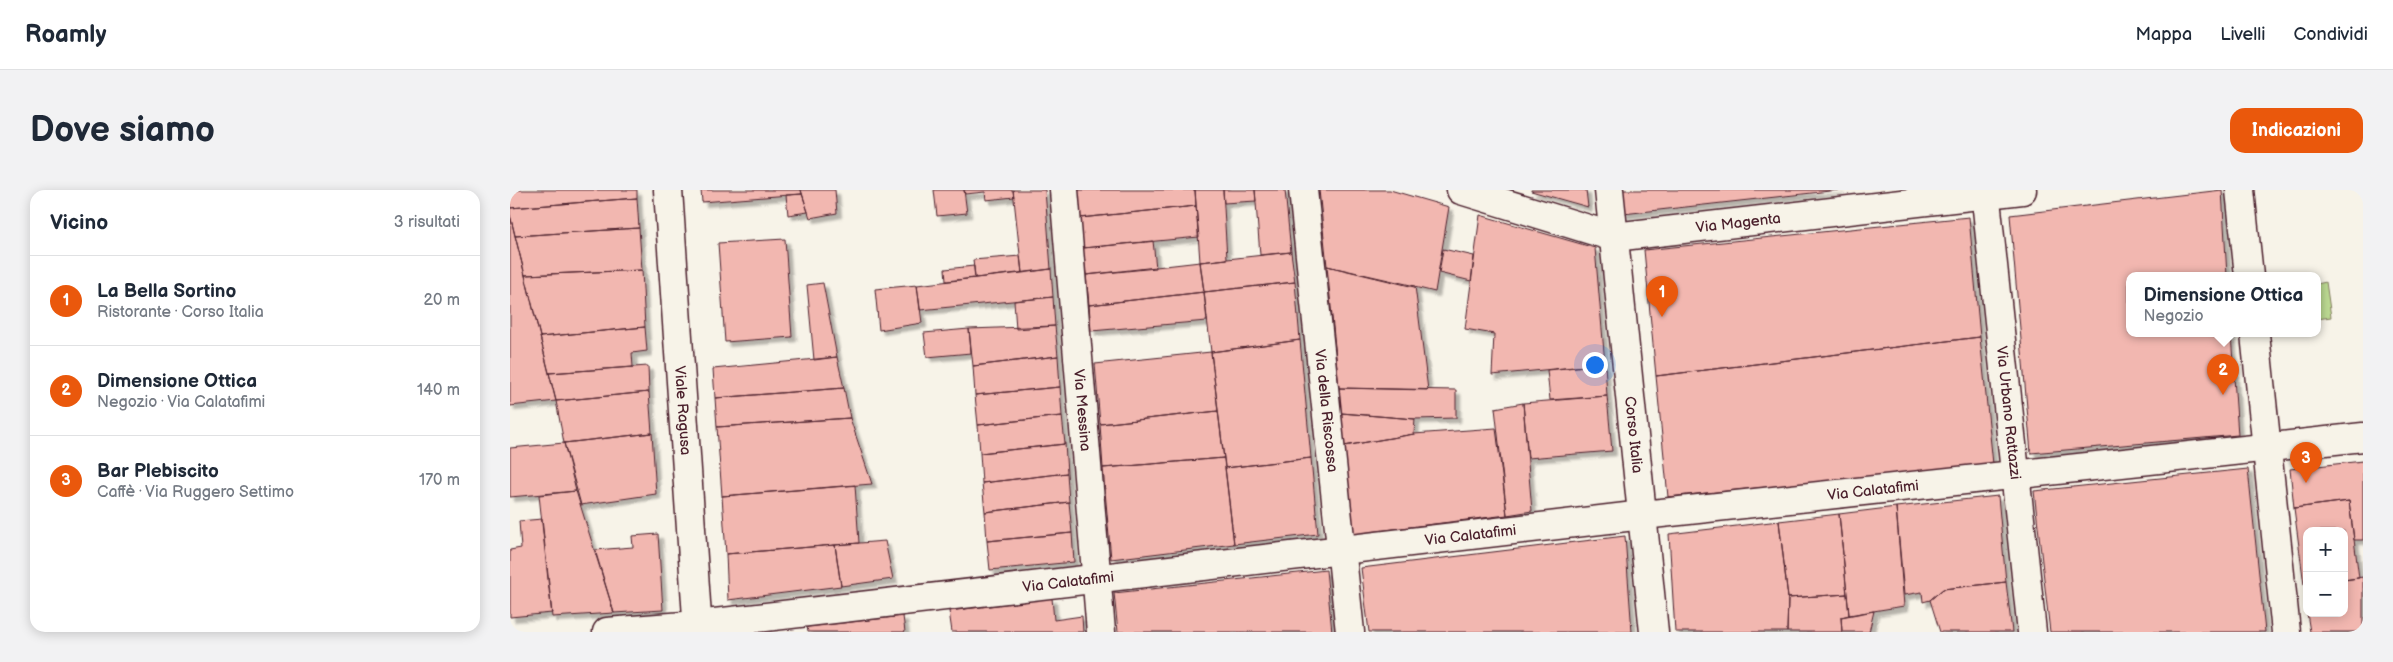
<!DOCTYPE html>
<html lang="it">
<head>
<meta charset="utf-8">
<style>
	:root { --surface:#fff; --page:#f2f2f3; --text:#1f2937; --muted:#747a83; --line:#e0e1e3; --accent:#ea580c }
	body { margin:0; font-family:"Balsamiq Sans",sans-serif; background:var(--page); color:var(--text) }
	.controls { position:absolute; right:15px; bottom:15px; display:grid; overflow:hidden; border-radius:10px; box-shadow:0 2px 12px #0003 }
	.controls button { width:45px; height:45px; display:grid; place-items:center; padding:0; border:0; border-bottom:1px solid var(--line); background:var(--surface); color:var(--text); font:25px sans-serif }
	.you { position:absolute; left:1084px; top:174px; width:18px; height:18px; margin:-12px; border:4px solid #fff; border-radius:50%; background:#1a73e8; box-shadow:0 0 0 8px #1a73e833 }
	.badge { display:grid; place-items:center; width:32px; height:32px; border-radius:50%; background:var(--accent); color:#fff; font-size:16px; font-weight:700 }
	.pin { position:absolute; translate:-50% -41px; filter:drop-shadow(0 1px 2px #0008) }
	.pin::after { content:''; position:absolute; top:26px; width:18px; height:15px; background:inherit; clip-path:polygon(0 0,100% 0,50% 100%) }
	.popup { position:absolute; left:1616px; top:82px; width:195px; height:65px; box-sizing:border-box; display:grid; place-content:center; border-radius:10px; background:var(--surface); filter:drop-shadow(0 1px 4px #0005); font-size:16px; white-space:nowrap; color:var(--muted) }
	.popup b { font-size:19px; color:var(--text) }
	.popup::after { content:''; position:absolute; left:50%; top:100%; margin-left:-10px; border:10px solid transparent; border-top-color:var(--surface) }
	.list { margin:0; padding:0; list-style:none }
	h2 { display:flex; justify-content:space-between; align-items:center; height:65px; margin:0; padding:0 20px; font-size:21px }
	h2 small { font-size:16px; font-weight:400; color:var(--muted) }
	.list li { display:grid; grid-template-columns:32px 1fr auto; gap:15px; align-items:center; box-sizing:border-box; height:90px; padding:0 20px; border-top:1px solid var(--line) }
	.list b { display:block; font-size:19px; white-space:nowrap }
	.list p { margin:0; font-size:16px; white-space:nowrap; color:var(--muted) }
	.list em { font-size:16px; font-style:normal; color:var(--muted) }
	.map { position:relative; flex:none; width:1853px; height:442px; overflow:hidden; border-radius:15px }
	header { display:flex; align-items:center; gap:30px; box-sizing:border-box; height:70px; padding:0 25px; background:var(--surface); border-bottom:1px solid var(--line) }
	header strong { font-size:24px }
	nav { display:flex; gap:28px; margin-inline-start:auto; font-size:18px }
	.intro { display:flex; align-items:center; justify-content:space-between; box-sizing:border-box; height:120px; padding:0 30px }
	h1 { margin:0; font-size:35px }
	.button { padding:12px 22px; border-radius:15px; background:var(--accent); color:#fff; font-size:18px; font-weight:700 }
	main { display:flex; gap:30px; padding:0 30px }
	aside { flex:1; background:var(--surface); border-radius:15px; box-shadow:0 2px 12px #0003 }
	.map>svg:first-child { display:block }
	.green { fill:#bcda92; stroke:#837c5e }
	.building { fill:#f2b7b0; stroke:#4a1f2b; filter:url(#shadow) }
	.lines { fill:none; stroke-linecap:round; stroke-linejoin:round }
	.street-casing { stroke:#4a1f2b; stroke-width:31 }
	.secondary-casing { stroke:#4a1f2b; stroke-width:31 }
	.street { stroke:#f7f3e8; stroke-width:28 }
	.secondary { stroke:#f7f3e8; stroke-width:28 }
	.labels { text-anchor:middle; stroke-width:4; stroke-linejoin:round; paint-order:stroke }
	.street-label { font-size:15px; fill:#4a1f2b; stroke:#f7f3e8 }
</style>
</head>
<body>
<header>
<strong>Roamly</strong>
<nav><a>Mappa</a><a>Livelli</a><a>Condividi</a></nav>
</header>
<div class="intro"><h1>Dove siamo</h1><a class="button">Indicazioni</a></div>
<main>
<aside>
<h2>Vicino<small>3 risultati</small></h2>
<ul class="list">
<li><span class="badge">1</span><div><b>La Bella Sortino</b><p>Ristorante · Corso Italia</p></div><em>20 m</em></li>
<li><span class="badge">2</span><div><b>Dimensione Ottica</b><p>Negozio · Via Calatafimi</p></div><em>140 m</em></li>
<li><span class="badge">3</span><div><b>Bar Plebiscito</b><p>Caffè · Via Ruggero Settimo</p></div><em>170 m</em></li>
</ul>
</aside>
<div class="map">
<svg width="1853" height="442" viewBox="0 0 1853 442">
	<defs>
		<filter id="shadow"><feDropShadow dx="4.5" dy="4.5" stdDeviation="1" flood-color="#0004"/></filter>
	</defs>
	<rect width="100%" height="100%" fill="#f7f3e8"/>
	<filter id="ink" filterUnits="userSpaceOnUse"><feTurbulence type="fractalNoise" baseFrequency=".02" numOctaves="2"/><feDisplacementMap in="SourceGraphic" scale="10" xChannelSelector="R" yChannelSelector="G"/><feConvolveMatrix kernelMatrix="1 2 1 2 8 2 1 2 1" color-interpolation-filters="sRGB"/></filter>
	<g filter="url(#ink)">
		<path class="green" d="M1816,92L1821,127L1807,129V94Z"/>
		<path class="building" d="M0,0H127V8L0,18Z
			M191,0H291L292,4L192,12Z
			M291,0H325L327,23L300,28Z
			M424,0H454L457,23L427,26Z
			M454,0H503L504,7L476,10L475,2L455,4Z
			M503,0H535L541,79L512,83Z
			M568,0H685L686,16L570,28Z
			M685,0H713L717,69L690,72Z
			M713,0H745L746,11L714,13Z
			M745,0H775L781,62L750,65Z
			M809,0H880L939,17L925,102L817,76Z
			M1021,0H1076L1078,17L1021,1Z
			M1111,0H1329L1113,24Z
			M1712,0L1717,86H1619V144H1721L1728,245L1521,263L1500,25Z
			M292,4L298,22L278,25L276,5Z
			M127,8L129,38L5,46L0,25V18Z
			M686,16L689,47L573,58L570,28Z
			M0,25L39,183L46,211L0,216Z
			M970,25L1085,58L1095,174L982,185L984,144L955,139Z
			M1459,27L1470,147L1146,186L1134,60Z
			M129,38L132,80L15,85L5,46Z
			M275,49L282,147L215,152L208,53Z
			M643,51L646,78L576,85L573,58Z
			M933,59L964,66L961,91L929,83Z
			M781,62L785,92L694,102L690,72Z
			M510,66L512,83L465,88L463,70Z
			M690,72L694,102L579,115L576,85Z
			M464,76L465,88L436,91L435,79Z
			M817,76L905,96L918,200L829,198Z
			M541,79L543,107L410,120L407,95Z
			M132,80L135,137L30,147L15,85Z
			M785,92L790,150L701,162L694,102Z
			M313,93L327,167L304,170L297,95Z
			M407,95L412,133L369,140L365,99Z
			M694,102L697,131L581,141L579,115Z
			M543,107L545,136L506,139L504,111Z
			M545,136L548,166L463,176L459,139Z
			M135,137L137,161L122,163L123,177L39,183L30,147Z
			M459,139L461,163L417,167L414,143Z
			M1470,147L1483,274L1158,307L1146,186Z
			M790,150L801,268L715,278L701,162Z
			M701,162L708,221L590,234L585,174Z
			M548,166L550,197L465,205L463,176Z
			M327,167L334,198L205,208L203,179Z
			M1095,174L1097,206L1040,210L1037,180Z
			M138,176L139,202L46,211L39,183Z
			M550,197L552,226L468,235L465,205Z
			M334,198L340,228L207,237L205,208Z
			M829,198L946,200V228L905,229L831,223Z
			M139,202L142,243L54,253L46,211Z
			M1097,206L1102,261L1018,268L1013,213Z
			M1013,213L1022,321L997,325L985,218Z
			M708,221L714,268L593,278L590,234Z
			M831,223L905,229L904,244L834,256Z
			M552,226L555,254L470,263L468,235Z
			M340,228L362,294L212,306L207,237Z
			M986,238L997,325L843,344L834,256L904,244Z
			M142,243L146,304L71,315L54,253Z
			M54,253L66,301L0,307V258Z
			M555,254L557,283L472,293L470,263Z
			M714,268L724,354L601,369L593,278Z
			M801,268L808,344L724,354L715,278Z
			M1853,271V350H1844L1839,311L1784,318L1780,279Z
			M1738,279L1755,442H1540L1524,301Z
			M557,283L559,312L475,322L472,293Z
			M345,295L349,353L216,364L212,306Z
			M66,301L104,423L42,427L29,305Z
			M1488,306L1496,392L1433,399L1420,410L1413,412L1412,402L1394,405L1386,317Z
			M1839,311L1849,388L1834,390V341H1797V394L1794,395L1784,318Z
			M559,312L562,343L477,351L475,322Z
			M1386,317L1394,416L1339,425L1329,324Z
			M1329,324L1337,404L1278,408L1269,331Z
			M32,329L42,423L0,427V360L11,358L9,331Z
			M1269,331L1278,408L1277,442H1165L1159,344Z
			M562,343L564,372L480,380L477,351Z
			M148,344L153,420L104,423L85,360L123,357L122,346Z
			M1115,346L1122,442H859L851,378Z
			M375,351L383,389L331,396L325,355Z
			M325,355L331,396L218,410L216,364Z
			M816,380L822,442H608L604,403Z
			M1853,387V442H1800L1797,423H1834V390Z
			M1496,392L1502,442H1430L1420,410L1433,399Z
			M1337,404L1339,425L1331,427L1332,442H1277L1278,408Z
			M542,408L544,430L572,426L573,442H442L439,421Z
			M1364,421L1359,442H1332L1331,427Z
			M393,426L395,442H298L297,437Z"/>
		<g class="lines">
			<g class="street-casing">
				<g id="street">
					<path id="s1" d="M158,0L188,442"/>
					<path id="s2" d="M554,0L591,442"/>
					<path id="s3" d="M793,0L840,442"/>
					<path id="s4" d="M1099,0L1144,442"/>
					<path id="s5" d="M1475,0L1522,442"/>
					<path d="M1730,0L1739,86"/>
					<path d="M1745,144L1776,442"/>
					<path id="s6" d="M97,442L187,435L1133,325L1853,247"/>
				</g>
			</g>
			<g class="secondary-casing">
				<g id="secondary">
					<path id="s7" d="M951,0L1104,47L1512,0"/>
				</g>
			</g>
			<use href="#street" class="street"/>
			<use href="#secondary" class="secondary"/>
		</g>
	</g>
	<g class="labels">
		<g class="street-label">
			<text dy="5" stroke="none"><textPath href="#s7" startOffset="285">Via Magenta</textPath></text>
			<text dy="5" stroke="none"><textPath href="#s1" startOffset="221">Viale Ragusa</textPath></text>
			<text dy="5" stroke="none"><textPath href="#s2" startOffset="221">Via Messina</textPath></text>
			<text dy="5" stroke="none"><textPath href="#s3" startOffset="222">Via della Riscossa</textPath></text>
			<text dy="5" stroke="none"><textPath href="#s5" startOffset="224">Via Urbano Rattazzi</textPath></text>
			<text dy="5" stroke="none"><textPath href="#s4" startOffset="246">Corso Italia</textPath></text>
			<text dy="5" stroke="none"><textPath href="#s6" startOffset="1274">Via Calatafimi</textPath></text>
			<text dy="5" stroke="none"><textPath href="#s6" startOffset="869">Via Calatafimi</textPath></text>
			<text dy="5" stroke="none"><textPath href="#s6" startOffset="464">Via Calatafimi</textPath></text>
		</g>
	</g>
</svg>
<div class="controls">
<button>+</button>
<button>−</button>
</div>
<div class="you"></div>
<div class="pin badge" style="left:1152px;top:127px">1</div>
<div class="pin badge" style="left:1713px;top:205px">2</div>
<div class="popup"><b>Dimensione Ottica</b>Negozio</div>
<div class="pin badge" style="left:1796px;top:293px">3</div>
</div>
</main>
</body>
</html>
